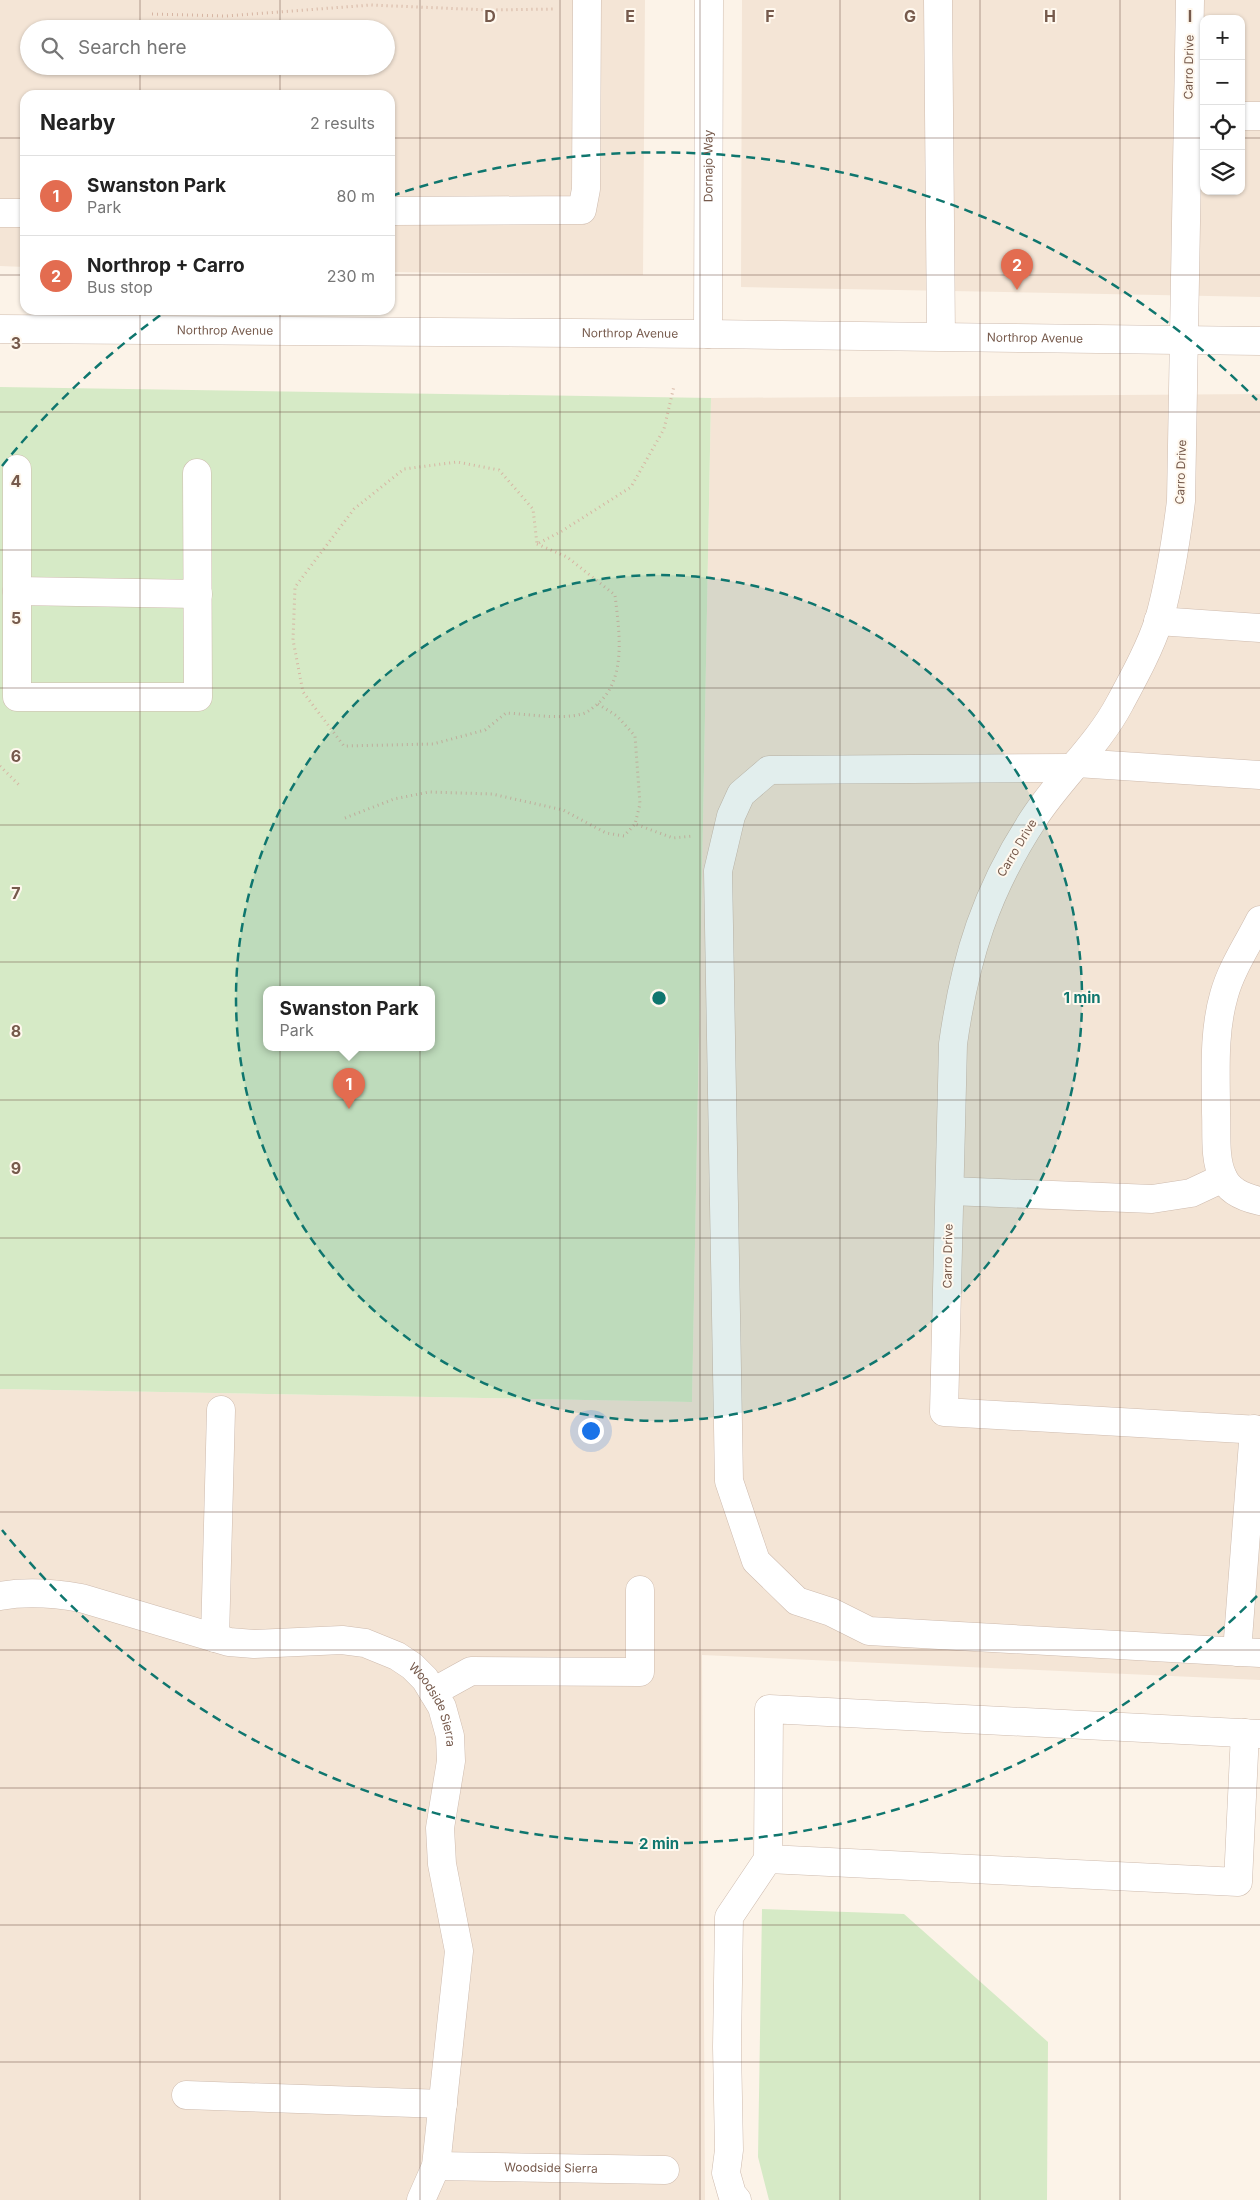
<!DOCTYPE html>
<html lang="en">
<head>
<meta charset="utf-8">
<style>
	:root { --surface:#fff; --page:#f6f6f6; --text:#222; --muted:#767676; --line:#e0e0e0; --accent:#e36c50 }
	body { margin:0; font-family:Inter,sans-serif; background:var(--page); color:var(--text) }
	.controls { position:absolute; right:15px; top:15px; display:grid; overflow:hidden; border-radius:10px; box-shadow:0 1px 4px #0004 }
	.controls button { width:45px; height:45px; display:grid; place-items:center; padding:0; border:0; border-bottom:1px solid var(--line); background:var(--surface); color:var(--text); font:25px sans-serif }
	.you { position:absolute; left:590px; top:1430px; width:18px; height:18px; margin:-12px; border:4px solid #fff; border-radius:50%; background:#1a73e8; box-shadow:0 0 0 8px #1a73e833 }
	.badge { display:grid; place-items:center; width:32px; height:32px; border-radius:50%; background:var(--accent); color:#fff; font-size:16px; font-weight:700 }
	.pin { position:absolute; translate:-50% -41px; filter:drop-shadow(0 1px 2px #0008) }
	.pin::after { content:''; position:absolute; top:26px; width:18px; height:15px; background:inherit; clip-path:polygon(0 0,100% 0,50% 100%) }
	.popup { position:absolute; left:263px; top:986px; width:172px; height:65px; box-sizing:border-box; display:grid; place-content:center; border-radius:10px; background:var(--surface); filter:drop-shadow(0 1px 4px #0005); font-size:16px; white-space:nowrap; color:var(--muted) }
	.popup b { font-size:19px; color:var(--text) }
	.popup::after { content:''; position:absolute; left:50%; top:100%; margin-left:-10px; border:10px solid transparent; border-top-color:var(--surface) }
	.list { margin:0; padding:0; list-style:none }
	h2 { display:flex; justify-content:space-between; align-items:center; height:65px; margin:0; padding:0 20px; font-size:21px }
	h2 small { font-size:16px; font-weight:400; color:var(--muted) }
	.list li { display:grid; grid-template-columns:32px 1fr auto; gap:15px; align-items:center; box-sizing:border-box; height:80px; padding:0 20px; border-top:1px solid var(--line) }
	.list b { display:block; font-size:19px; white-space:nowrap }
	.list p { margin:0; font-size:16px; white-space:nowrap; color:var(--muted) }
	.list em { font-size:16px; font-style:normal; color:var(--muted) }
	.icon { flex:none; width:28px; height:28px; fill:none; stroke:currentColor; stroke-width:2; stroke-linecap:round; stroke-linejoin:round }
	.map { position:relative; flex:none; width:1260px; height:2200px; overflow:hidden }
	.search { position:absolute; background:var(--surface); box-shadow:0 1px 4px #0004; left:20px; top:20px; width:375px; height:55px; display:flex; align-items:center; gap:12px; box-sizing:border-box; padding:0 18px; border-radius:28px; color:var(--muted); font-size:19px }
	.panel { position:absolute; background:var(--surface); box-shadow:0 1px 4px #0004; left:20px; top:90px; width:375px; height:225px; border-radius:15px }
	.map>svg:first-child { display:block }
	.residential { fill:#f4e5d6; fill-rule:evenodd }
	.green { fill:#d6eac6; fill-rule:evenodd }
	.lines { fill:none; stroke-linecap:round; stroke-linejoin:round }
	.minor-casing { stroke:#cebbae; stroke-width:29 }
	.path { stroke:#d6b5a3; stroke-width:3; stroke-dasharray:1 4; stroke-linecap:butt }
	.minor { stroke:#fff; stroke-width:28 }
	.grid { fill:none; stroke:#765a4c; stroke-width:1; stroke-opacity:0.55 }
	.ring { fill:none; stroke:#0f766e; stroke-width:2.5; stroke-dasharray:9 6 }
	.labels { text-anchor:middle; stroke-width:4; stroke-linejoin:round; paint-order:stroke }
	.street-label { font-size:12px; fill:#765a4c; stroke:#fff8ee }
	.grid-label { font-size:16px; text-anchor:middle; font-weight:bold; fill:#765a4c; stroke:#fff8ee; stroke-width:4; stroke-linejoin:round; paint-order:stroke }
	.centre { fill:#0f766e; stroke:#fff8ee; stroke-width:2.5 }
	.ring-label { font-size:15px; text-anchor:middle; font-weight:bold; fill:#0f766e; stroke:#fff8ee; stroke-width:4; stroke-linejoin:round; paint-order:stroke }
</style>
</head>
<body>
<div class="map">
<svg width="1260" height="2200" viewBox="0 0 1260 2200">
	<rect width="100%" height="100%" fill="#fcf3e8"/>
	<path class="residential" d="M0,0H645L643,275L390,272V95H25V267L0,266ZM29,29H386V66H29Z
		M742,0H1260V297L741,287ZM1204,19H1241V191H1204Z
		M1260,394V1680L702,1655L705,2200H0V1389L692,1402L711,398Z"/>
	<path class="green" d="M0,387L711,398L692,1402L0,1389ZM266,990H432V1048H266Z
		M762,1909L904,1914L1048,2042L1047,2200H769L758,2157Z"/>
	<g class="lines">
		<g class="minor-casing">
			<g id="minor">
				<path d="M938,0L941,336"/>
				<path d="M1190,0L1181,501C1176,541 1170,581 1159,620C1150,648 1134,677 1120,703C1098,745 1060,778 1034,818C986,891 965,958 953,1044L944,1412L1260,1430"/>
				<path d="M1241,116H1260"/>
				<path d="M390,211L582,210L586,189L587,0"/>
				<path d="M0,213H25"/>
				<path id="s1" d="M0,329L708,334L1260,341"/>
				<path id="s2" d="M708,334L709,0"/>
				<path d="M17,469V697H198L197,473"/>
				<path d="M17,591L198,594"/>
				<path d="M1158,621L1260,628"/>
				<path d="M1077,763L1260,775"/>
				<path d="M1072,768L769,770L741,794L731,816L718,871L729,1481L756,1561L797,1601L831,1612L869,1631L1260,1653"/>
				<path d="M1260,920C1248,944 1231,969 1224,995C1213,1033 1216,1074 1216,1113C1217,1133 1214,1159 1223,1177C1229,1192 1246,1198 1260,1201"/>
				<path d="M950,1191L1152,1199L1191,1193L1223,1178"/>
				<path id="s3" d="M0,1596C28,1591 53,1593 81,1598L229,1642L254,1644L342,1640L365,1643L397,1656L412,1666L425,1679L442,1707L450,1736L451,1761L440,1828L442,1864L459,1951L436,2166L421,2200"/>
				<path d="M215,1638L221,1410"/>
				<path d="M1237,1652L1254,1429"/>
				<path d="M433,1692L471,1671L640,1672V1590"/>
				<path d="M768,1859L1238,1882L1245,1733"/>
				<path d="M186,2095L443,2104"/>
				<path id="s4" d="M436,2166L665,2170"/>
				<path d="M737,2200L732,2194L726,2173L729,2150L727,2047L729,1917L768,1859L769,1709L1260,1734"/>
			</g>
		</g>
		<path class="path" d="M152,14L226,16L371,5L488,10L556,9
			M537,544L567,557L615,595C619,631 628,681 595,706C591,709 587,713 582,714C560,720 528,714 506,713L485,730L433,744L344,746L303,692L293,640L295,587L354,509L404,469L457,462L499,470L533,509L537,544L562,531L631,487L664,429L674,386
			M598,704L617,716L635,736L640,804L635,824L673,838L693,836
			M0,766L21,787
			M345,818L394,799L429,792L492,794L563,810L606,833L624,836L635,824"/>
		<use href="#minor" class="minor"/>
	</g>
	<path class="grid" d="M140,0V29M280,0V29M420,0V2200M560,0V2200M700,0V2200M840,0V2200M980,0V2200M1120,0V2200M140,66V95M280,66V95M0,138H25M390,138H1204M1241,138H1260M0,275H25M390,275H1260M140,310V2200M280,310V2200M0,412H1260M0,550H1260M0,688H1260M0,825H1260M0,962H1260M0,1100H1260M0,1238H1260M0,1375H1260M0,1512H1260M0,1650H1260M0,1788H1260M0,1925H1260M0,2062H1260"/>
	<circle cx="659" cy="998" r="423" fill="#0f766e" fill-opacity=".12"/>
	<g class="ring">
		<circle cx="659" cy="998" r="423"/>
		<path d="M1257 1596A846 846 0 0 1 2 1530M2 466A846 846 0 0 1 162 314M391 196A846 846 0 0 1 1257 400"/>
	</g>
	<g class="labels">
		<g class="street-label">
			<text transform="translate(1189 67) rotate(-89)" y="4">Carro Drive</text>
			<text dy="4" stroke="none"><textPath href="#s2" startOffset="168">Dornajo Way</textPath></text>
			<text dy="4" stroke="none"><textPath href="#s1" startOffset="225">Northrop Avenue</textPath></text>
			<text dy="4" stroke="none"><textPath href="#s1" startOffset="630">Northrop Avenue</textPath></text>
			<text dy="4" stroke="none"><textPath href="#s1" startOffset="1035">Northrop Avenue</textPath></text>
			<text transform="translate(1181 472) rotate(-88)" y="4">Carro Drive</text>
			<text transform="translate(1017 848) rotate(-59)" y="4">Carro Drive</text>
			<text transform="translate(948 1256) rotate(-89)" y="4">Carro Drive</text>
			<text dy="4" stroke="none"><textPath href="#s3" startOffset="470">Woodside Sierra</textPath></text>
			<text dy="4" stroke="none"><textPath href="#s4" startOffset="115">Woodside Sierra</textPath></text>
		</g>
	</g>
	<g class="grid-label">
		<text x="490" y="22">D</text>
		<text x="630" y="22">E</text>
		<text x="770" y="22">F</text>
		<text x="910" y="22">G</text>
		<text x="1050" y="22">H</text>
		<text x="1190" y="22">I</text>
		<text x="16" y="349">3</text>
		<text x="16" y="487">4</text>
		<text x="16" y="624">5</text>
		<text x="16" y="762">6</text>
		<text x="16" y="899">7</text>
		<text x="16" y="1037">8</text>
		<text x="16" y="1174">9</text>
	</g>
	<circle cx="659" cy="998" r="8" class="centre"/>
	<g class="ring-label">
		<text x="1082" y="1003">1 min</text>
		<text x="659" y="1849">2 min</text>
	</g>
</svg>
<div class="controls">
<button>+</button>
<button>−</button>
<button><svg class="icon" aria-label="locate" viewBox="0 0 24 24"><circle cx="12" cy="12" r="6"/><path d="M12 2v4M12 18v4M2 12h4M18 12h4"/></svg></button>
<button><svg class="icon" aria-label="layers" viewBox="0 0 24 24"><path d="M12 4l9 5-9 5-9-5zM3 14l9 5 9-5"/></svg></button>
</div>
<div class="you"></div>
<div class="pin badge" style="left:349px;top:1109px">1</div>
<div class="popup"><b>Swanston Park</b>Park</div>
<div class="pin badge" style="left:1017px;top:290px">2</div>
<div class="search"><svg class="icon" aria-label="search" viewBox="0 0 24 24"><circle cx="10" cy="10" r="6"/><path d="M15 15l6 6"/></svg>Search here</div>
<section class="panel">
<h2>Nearby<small>2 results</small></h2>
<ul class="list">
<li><span class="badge">1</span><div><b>Swanston Park</b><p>Park</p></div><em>80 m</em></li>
<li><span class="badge">2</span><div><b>Northrop + Carro</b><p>Bus stop</p></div><em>230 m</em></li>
</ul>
</section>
</div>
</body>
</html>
